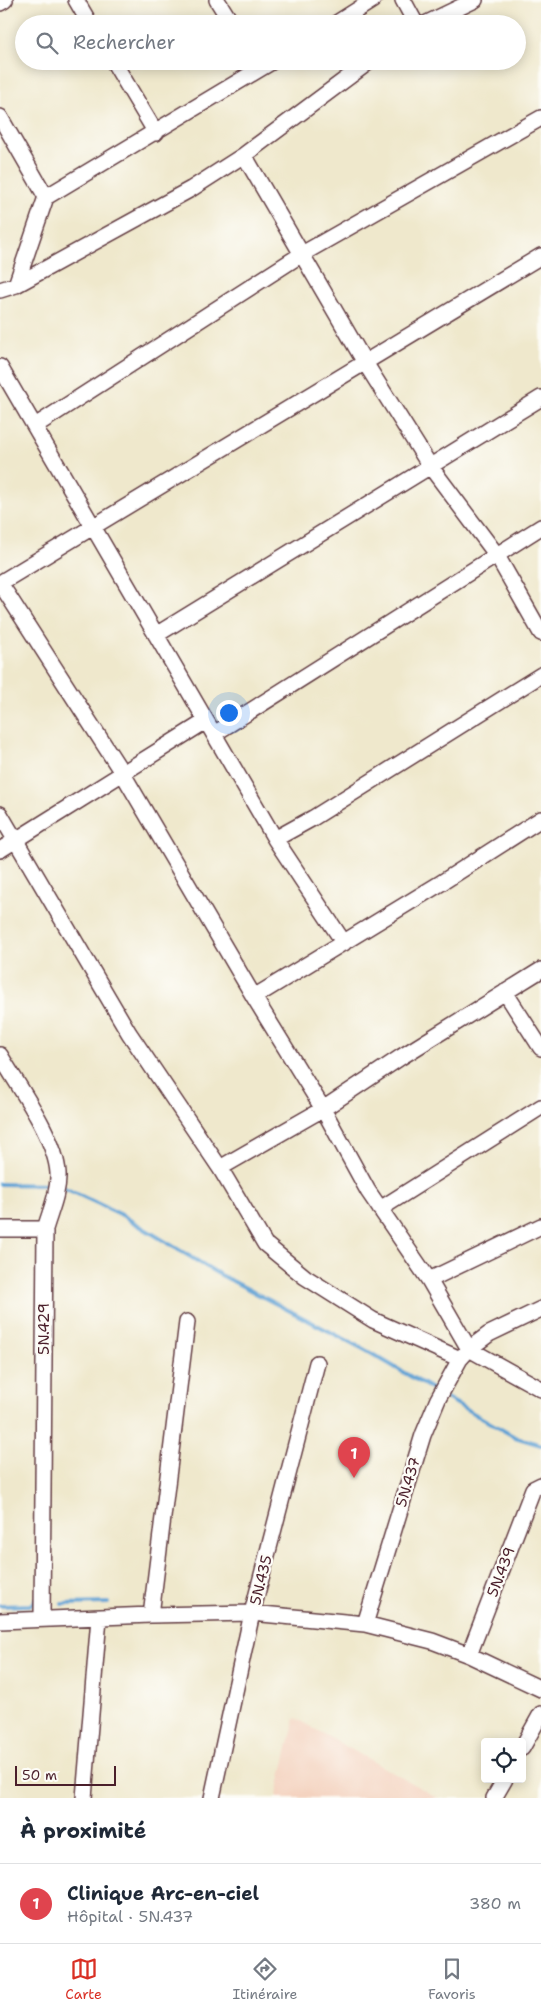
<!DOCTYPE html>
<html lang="fr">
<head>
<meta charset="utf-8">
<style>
	:root { --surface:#fff; --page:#f6f6f7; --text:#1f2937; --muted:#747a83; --line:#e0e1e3; --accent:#d93025 }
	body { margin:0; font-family:"Shantell Sans",sans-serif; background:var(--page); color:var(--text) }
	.controls { position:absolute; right:15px; bottom:15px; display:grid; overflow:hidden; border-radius:5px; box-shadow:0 2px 12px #0003 }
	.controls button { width:45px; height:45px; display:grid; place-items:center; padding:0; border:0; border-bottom:1px solid var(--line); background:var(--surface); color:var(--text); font:25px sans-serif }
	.scale { position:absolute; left:15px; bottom:12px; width:101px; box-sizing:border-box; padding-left:5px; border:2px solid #4a1f2b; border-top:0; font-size:14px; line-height:18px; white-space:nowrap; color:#4a1f2b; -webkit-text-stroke:4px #fdfcf7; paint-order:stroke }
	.you { position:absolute; left:228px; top:712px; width:18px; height:18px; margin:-12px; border:4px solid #fff; border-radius:50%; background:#1a73e8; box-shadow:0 0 0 8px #1a73e833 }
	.badge { display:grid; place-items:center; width:32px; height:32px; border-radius:50%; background:var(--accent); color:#fff; font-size:16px; font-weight:700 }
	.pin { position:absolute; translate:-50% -41px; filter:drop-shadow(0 1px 2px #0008) }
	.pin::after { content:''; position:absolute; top:26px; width:18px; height:15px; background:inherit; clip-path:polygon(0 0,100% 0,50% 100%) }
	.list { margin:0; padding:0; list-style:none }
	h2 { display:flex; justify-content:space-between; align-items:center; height:65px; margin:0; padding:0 20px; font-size:21px }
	h2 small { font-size:16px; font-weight:400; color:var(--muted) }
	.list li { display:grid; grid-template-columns:32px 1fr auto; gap:15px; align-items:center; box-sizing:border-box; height:80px; padding:0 20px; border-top:1px solid var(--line) }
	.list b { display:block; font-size:19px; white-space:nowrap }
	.list p { margin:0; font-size:16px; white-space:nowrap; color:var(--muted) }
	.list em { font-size:16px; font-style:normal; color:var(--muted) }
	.icon { flex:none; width:28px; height:28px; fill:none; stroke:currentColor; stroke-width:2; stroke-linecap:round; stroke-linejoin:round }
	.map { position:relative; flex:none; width:541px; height:1798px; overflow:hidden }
	.search { position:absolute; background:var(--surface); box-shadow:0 2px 12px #0003; left:15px; right:15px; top:15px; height:55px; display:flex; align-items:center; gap:12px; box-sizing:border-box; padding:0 18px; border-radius:28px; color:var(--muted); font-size:19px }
	.sheet { height:145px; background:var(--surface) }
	nav { display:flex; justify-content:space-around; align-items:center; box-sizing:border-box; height:70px; border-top:1px solid var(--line); background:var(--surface); font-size:14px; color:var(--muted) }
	nav a { display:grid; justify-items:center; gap:2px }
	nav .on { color:var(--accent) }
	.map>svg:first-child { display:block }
	.built { fill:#f4d3c0 }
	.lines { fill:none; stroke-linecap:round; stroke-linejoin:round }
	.stream { stroke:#60a2d4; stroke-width:4 }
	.minor-casing { stroke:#633d43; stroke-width:18 }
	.minor { stroke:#fff; stroke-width:15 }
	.labels { text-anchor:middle; stroke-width:4.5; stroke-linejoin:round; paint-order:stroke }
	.street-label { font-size:15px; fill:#4a1f2b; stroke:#fdfcf7 }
</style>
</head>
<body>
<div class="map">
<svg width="541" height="1798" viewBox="0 0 541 1798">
	<rect width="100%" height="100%" fill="#fdfcf7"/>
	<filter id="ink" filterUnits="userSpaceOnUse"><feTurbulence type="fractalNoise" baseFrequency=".02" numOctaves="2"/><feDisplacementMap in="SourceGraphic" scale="10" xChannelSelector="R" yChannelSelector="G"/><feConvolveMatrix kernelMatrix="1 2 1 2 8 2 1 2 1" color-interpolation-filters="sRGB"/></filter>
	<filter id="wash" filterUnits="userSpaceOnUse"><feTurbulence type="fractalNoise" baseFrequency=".0096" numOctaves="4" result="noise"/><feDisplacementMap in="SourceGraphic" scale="20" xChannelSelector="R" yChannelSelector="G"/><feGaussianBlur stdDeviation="1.12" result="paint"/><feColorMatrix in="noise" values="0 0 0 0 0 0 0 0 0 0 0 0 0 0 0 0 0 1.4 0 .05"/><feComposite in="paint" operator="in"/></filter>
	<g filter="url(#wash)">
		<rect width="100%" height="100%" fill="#efe8cc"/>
		<path class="built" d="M295,1718L438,1798H276Z"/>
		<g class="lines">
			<path class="stream" d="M0,1184L53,1185
				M60,1186L120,1214L217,1273L367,1351L437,1392
				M443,1396L515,1437L541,1445
				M62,1604L108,1603
				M0,1606L31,1605L38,1599"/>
		</g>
	</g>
	<g filter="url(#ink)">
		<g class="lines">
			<g class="minor-casing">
				<path id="minor" d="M76,0L90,24
					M217,0L232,24
					M403,0L416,24
					M0,3L5,0
					M335,24L373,0
					M425,24L475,0
					M113,61L156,133
					M0,117L46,197L273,61
					M244,155L364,361L430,466L496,554L541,633
					M16,285L46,197
					M0,290L16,285L191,189L244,155L370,61
					M0,367L275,839L344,943
					M35,426L302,254L541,118
					M0,583L123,774L254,997L323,1109L368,1191L429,1280L469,1349L541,1389
					M0,583L541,256
					M156,635L541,398
					M214,734L541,527
					M0,814L129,1033L220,1168L265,1244L305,1277L373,1320L460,1359
					M275,839L313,818L541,675
					M0,850L206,721
					M505,992L541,1048
					M254,997L441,883L541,819
					M0,1055C18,1086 56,1138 58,1173C59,1192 50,1212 45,1229L42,1619
					M220,1168L323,1109L401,1057L541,970
					M380,1209L541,1107
					M0,1229H45
					M429,1280L541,1226
					M151,1615L187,1322
					M0,1621L151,1615L252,1613L365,1624L432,1641L469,1655L541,1689
					M365,1624L423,1435L438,1399L460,1359L469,1349L489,1334L541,1309
					M469,1655L533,1489L541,1485
					M522,1748L541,1714
					M84,1798L99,1618
					M212,1798L252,1613L317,1363
					M494,1798L505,1779"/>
			</g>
			<use href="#minor" class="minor"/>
		</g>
	</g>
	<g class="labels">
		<g class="street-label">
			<text transform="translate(44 1329) rotate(-90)" y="5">5N.429</text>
			<text transform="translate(408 1482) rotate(-73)" y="5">5N.437</text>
			<text transform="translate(501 1572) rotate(-69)" y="5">5N.439</text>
			<text transform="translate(261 1580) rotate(-76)" y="5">5N.435</text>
		</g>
	</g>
</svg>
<div class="controls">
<button><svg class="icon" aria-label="locate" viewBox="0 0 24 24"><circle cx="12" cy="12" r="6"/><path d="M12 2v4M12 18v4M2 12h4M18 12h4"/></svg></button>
</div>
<div class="scale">50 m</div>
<div class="you"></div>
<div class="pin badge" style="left:354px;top:1478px;background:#e0444e">1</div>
<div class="search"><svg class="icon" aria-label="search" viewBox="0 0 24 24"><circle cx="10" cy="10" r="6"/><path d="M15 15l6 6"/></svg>Rechercher</div>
</div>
<section class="sheet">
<h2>À proximité<small></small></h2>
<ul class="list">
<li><span class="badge" style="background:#e0444e">1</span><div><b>Clinique Arc-en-ciel</b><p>Hôpital · 5N.437</p></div><em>380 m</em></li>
</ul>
</section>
<nav>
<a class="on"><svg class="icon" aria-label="map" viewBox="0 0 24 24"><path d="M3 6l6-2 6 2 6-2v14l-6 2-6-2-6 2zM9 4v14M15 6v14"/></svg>Carte</a>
<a><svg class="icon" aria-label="directions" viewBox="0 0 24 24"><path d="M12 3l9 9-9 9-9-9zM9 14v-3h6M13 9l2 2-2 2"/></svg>Itinéraire</a>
<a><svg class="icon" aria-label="saved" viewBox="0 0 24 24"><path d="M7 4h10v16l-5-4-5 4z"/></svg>Favoris</a>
</nav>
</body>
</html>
